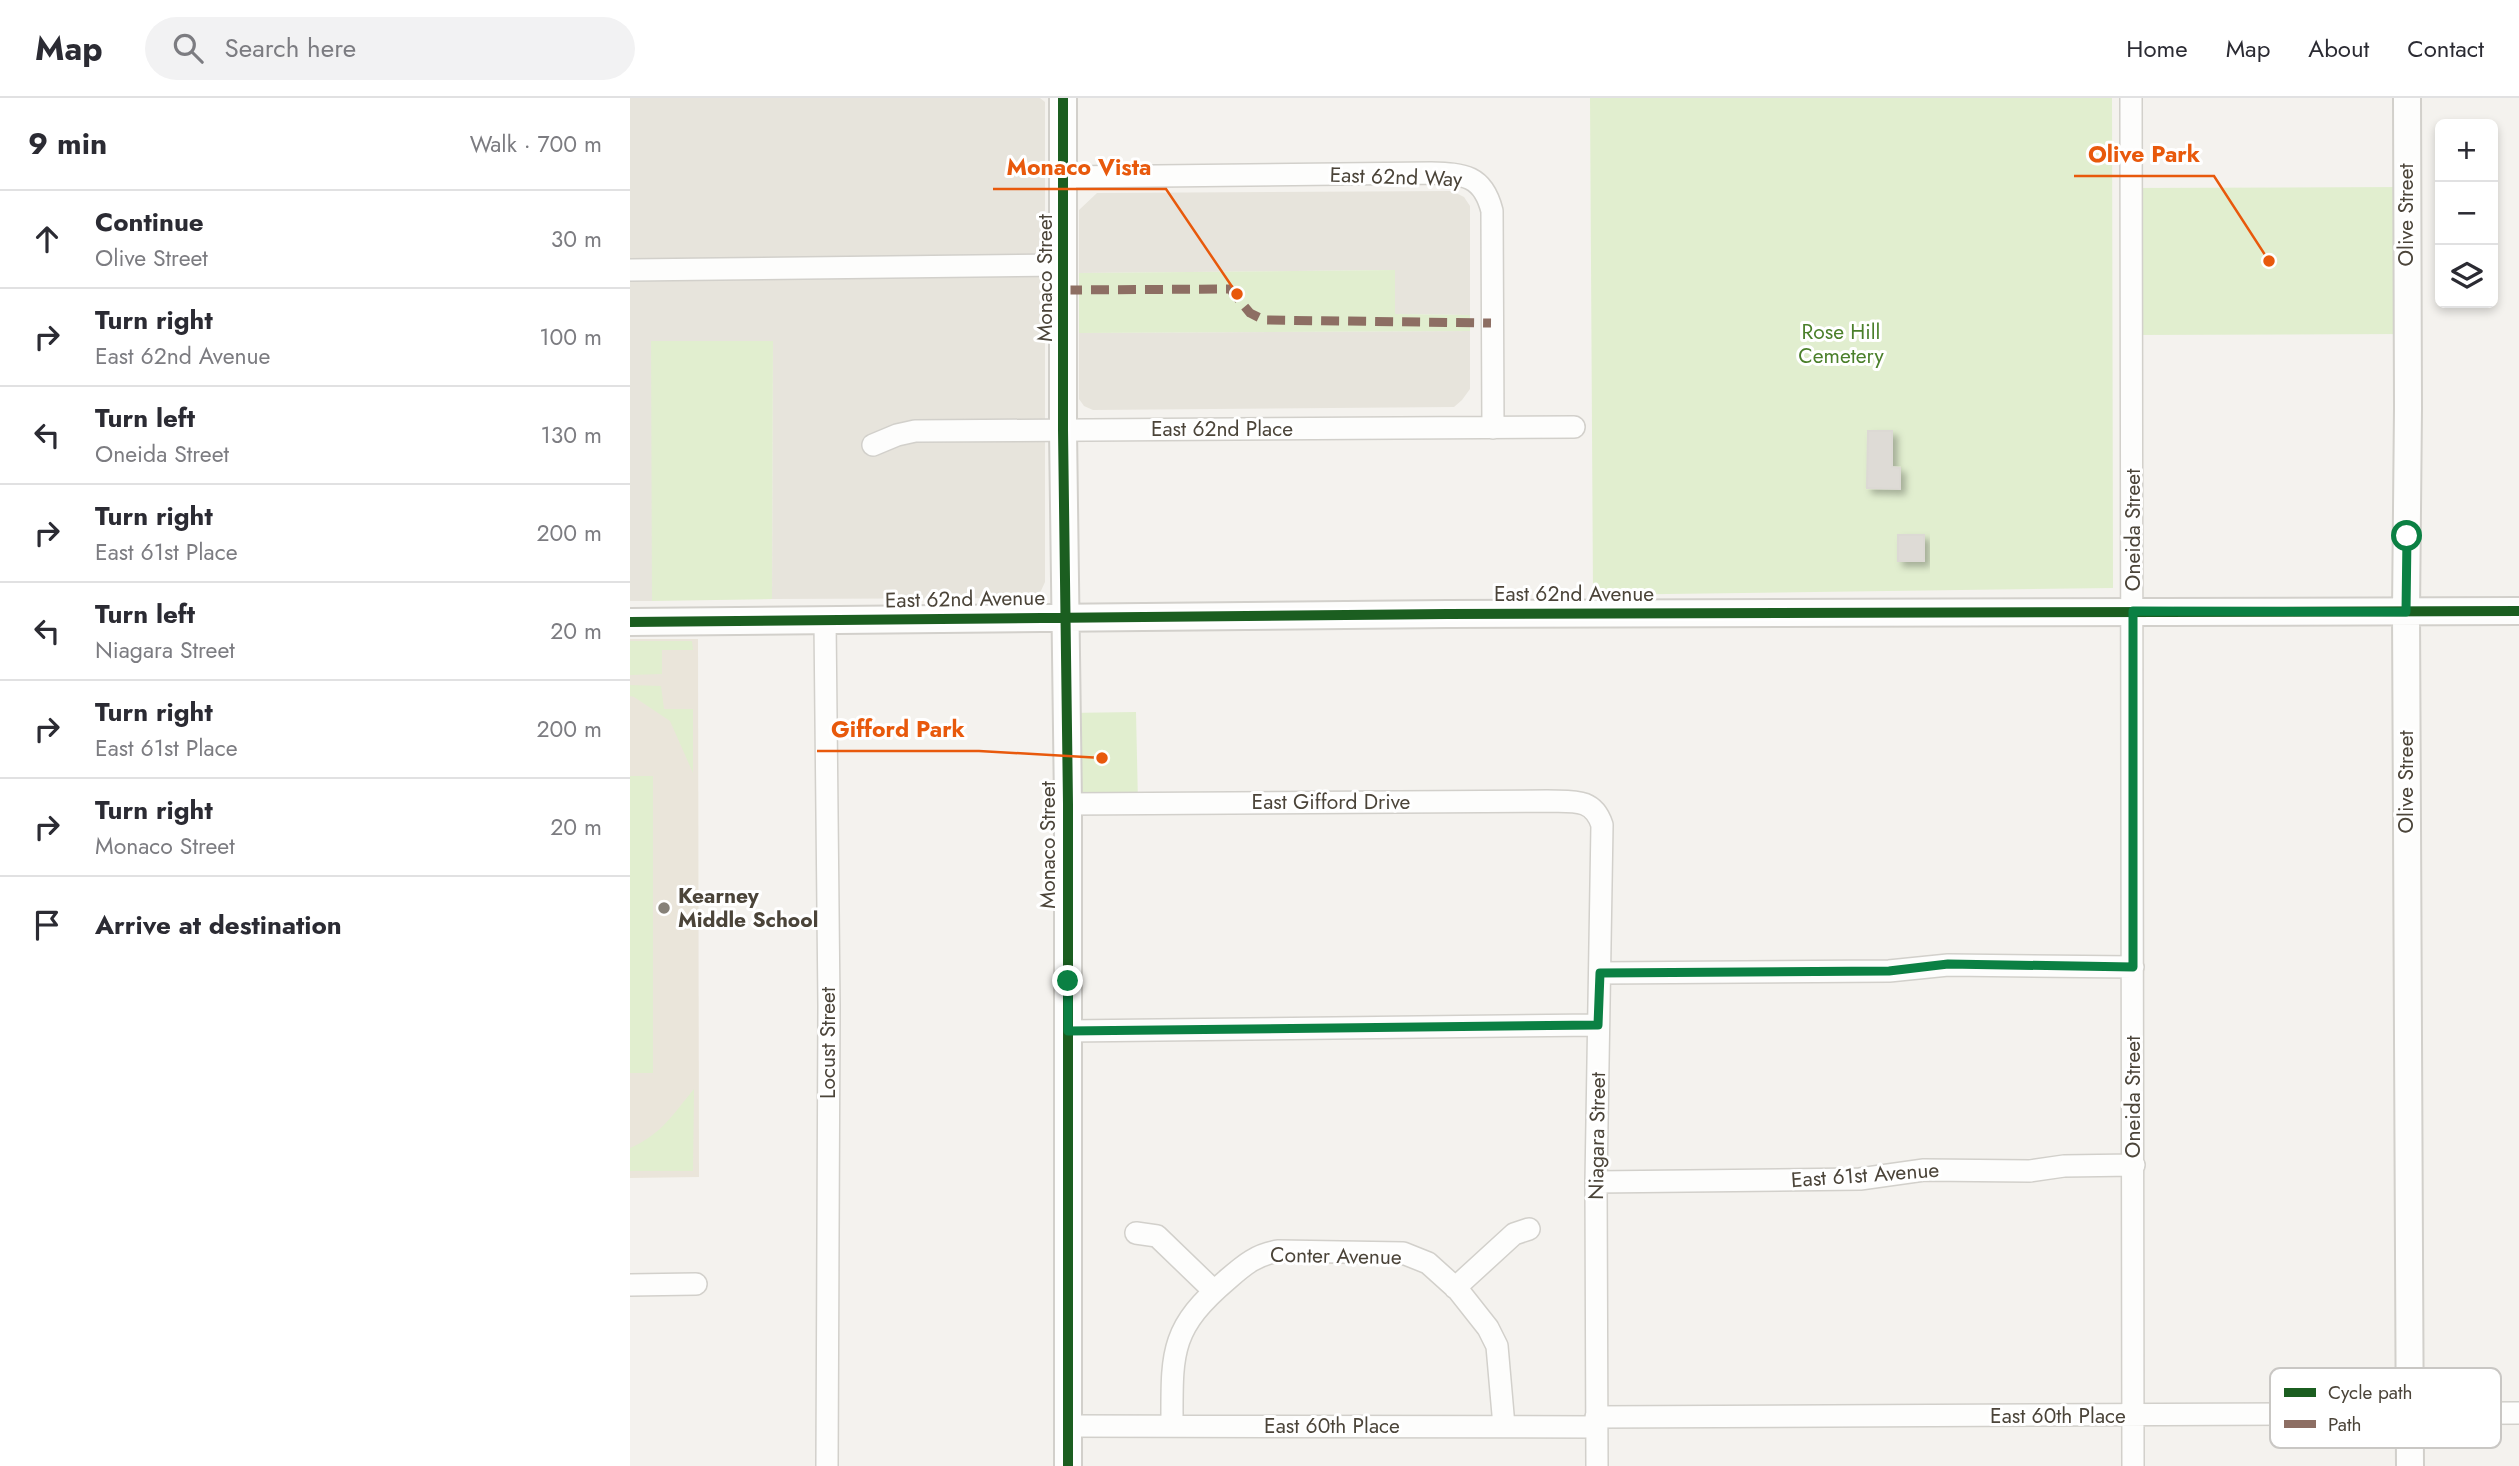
<!DOCTYPE html>
<html lang="en">
<head>
<meta charset="utf-8">
<style>
	:root { --surface:#fff; --page:#f2f2f3; --text:#2b2b33; --muted:#7c7c81; --line:#e1e1e2 }
	body { margin:0; font-family:Jost,sans-serif; background:var(--page); color:var(--text) }
	.controls { position:absolute; right:21px; top:21px; display:grid; overflow:hidden; border-radius:10px; box-shadow:0 4px 10px #0003 }
	.controls button { width:63px; height:63px; display:grid; place-items:center; padding:0; border:0; border-bottom:2px solid var(--line); background:var(--surface); color:var(--text); font:35px sans-serif }
	.stop { position:absolute; width:21px; height:21px; margin:-16px; border:5px solid #0b8043; border-radius:50%; background:#fff }
	.stop.end { background:#0b8043; border-color:#fff; box-shadow:0 2px 7px #0008 }
	.list { margin:0; padding:0; list-style:none }
	h2 { display:flex; justify-content:space-between; align-items:center; height:91px; margin:0; padding:0 28px; font-size:30px }
	h2 small { font-size:23px; font-weight:400; color:var(--muted) }
	.list li { display:grid; grid-template-columns:46px 1fr auto; gap:21px; align-items:center; box-sizing:border-box; height:98px; padding:0 28px; border-top:2px solid var(--line) }
	.list b { display:block; font-size:26px; white-space:nowrap }
	.list p { margin:0; font-size:23px; white-space:nowrap; color:var(--muted) }
	.list em { font-size:23px; font-style:normal; color:var(--muted) }
	.icon { flex:none; width:38px; height:38px; fill:none; stroke:currentColor; stroke-width:2; stroke-linecap:round; stroke-linejoin:round }
	.map { position:relative; flex:none; width:1889px; height:1368px; overflow:hidden }
	header { display:flex; align-items:center; gap:42px; box-sizing:border-box; height:98px; padding:0 35px; background:var(--surface); border-bottom:2px solid var(--line) }
	header strong { font-size:33px }
	nav { display:flex; gap:38px; margin-inline-start:auto; font-size:24px }
	.search { width:490px; height:63px; background:var(--page); display:flex; align-items:center; gap:18px; box-sizing:border-box; padding:0 24px; border-radius:38px; color:var(--muted); font-size:26px }
	main { display:flex }
	aside { flex:1; background:var(--surface) }
	.map>svg:first-child { display:block }
	.residential { fill:#e7e4dc }
	.education { fill:#eae5da }
	.green { fill:#e1eecf }
	.building { fill:#dedbd6; stroke:#dcd9d4; stroke-width:2; filter:url(#shadow) }
	.lines { fill:none; stroke-linecap:round; stroke-linejoin:round }
	.minor-casing { stroke:#d2d0cb; stroke-width:24 }
	.tertiary-casing { stroke:#d2d0cb; stroke-width:30 }
	.minor { stroke:#fdfdfc; stroke-width:21 }
	.tertiary { stroke:#fdfdfc; stroke-width:26 }
	.quiet { stroke:#8d6e63; stroke-width:9; stroke-dasharray:18 9; stroke-linecap:butt }
	.cycleway-casing { stroke:#fff; stroke-width:15 }
	.cycleway { stroke:#1b5e20; stroke-width:10 }
	.route { stroke:#0b8043; stroke-width:9 }
	.poi-dot { fill:#868178; stroke:#fff; stroke-width:2.5 }
	.labels { text-anchor:middle; stroke-width:6; stroke-linejoin:round; paint-order:stroke }
	.street-label { font-size:21px; fill:#4b4439; stroke:#fff }
	.park-label { font-size:21px; fill:#4a7f2a; stroke:#fff }
	.poi-label { font-size:21px; font-weight:bold; fill:#4b4439; stroke:#fff; text-anchor:start }
	.key { fill:#fff; stroke:#c9c7c4; stroke-width:2 }
	.key-label { font-size:19px; fill:#4b4439 }
	.leader { fill:none; stroke:#e8590c; stroke-width:2.5 }
	.callout-dot { fill:#e8590c; stroke:#fff; stroke-width:2.5 }
	.callout-label { font-size:23px; text-anchor:middle; font-weight:bold; fill:#e8590c; stroke:#fff; stroke-width:6; stroke-linejoin:round; paint-order:stroke }
</style>
</head>
<body>
<header>
<strong>Map</strong>
<div class="search"><svg class="icon" aria-label="search" viewBox="0 0 24 24"><circle cx="10" cy="10" r="6"/><path d="M15 15l6 6"/></svg>Search here</div>
<nav><a>Home</a><a>Map</a><a>About</a><a>Contact</a></nav>
</header>
<main>
<aside>
<h2>9 min<small>Walk · 700 m</small></h2>
<ul class="list">
<li><svg class="icon" aria-label="ahead" viewBox="0 0 24 24"><path d="M12 20V5M6 11l6-6 6 6"/></svg><div><b>Continue</b><p>Olive Street</p></div><em>30 m</em></li>
<li><svg class="icon" aria-label="right" viewBox="0 0 24 24"><path d="M7 20v-9h11M14 6l5 5-5 5"/></svg><div><b>Turn right</b><p>East 62nd Avenue</p></div><em>100 m</em></li>
<li><svg class="icon" aria-label="left" viewBox="0 0 24 24"><path d="M17 20v-9H6M10 6l-5 5 5 5"/></svg><div><b>Turn left</b><p>Oneida Street</p></div><em>130 m</em></li>
<li><svg class="icon" aria-label="right" viewBox="0 0 24 24"><path d="M7 20v-9h11M14 6l5 5-5 5"/></svg><div><b>Turn right</b><p>East 61st Place</p></div><em>200 m</em></li>
<li><svg class="icon" aria-label="left" viewBox="0 0 24 24"><path d="M17 20v-9H6M10 6l-5 5 5 5"/></svg><div><b>Turn left</b><p>Niagara Street</p></div><em>20 m</em></li>
<li><svg class="icon" aria-label="right" viewBox="0 0 24 24"><path d="M7 20v-9h11M14 6l5 5-5 5"/></svg><div><b>Turn right</b><p>East 61st Place</p></div><em>200 m</em></li>
<li><svg class="icon" aria-label="right" viewBox="0 0 24 24"><path d="M7 20v-9h11M14 6l5 5-5 5"/></svg><div><b>Turn right</b><p>Monaco Street</p></div><em>20 m</em></li>
<li><svg class="icon" aria-label="arrive" viewBox="0 0 24 24"><path d="M6 21V4h12l-3 4 3 4H6"/></svg><div><b>Arrive at destination</b></div></li>
</ul>
</aside>
<div class="map">
<svg width="1889" height="1368" viewBox="0 0 1889 1368">
	<defs>
		<filter id="shadow"><feDropShadow dx="5" dy="5" stdDeviation="3.5" flood-color="#0004"/></filter>
	</defs>
	<rect width="100%" height="100%" fill="#f4f2ee"/>
	<path class="residential" d="M0,0H410L415,4V484L410,495L398,500L142,501L143,243H22V503H0Z
		M822,93L834,99L840,108V217L765,216L764,172L449,175V112L467,95Z
		M840,233V291L832,302L824,309L463,312L454,308L449,301V235Z"/>
	<path class="education" d="M0,541H68L69,1079L0,1080Z"/>
	<path class="green" d="M960,0H1482L1483,490L963,497Z
		M1776,89L1777,236L1502,237L1501,90Z
		M765,172V216L840,217V233L449,235V175Z
		M21,243H143L142,501L22,503Z
		M0,543H62L63,552H32V576L0,577Z
		M0,587L31,588L34,611H63V675L40,623L4,599L0,598Z
		M506,614L508,705L438,706L436,615Z
		M0,678H23V975H0Z
		M64,991L63,1073H0V1050C31,1037 43,1016 64,991Z"/>
	<path class="building" d="M1238,333H1262V369L1270,370V391L1237,390Z
		M1268,437H1294V463H1268Z"/>
	<g class="lines">
		<g class="minor-casing">
			<path id="minor" d="M1501,0L1503,1368
				M435,79L801,75C834,76 853,77 862,113L863,330
				M0,172L433,167
				M243,347L267,337L285,333L944,329
				M195,523L199,908L197,1368
				M438,706L917,703C942,704 963,699 972,727L966,1084L967,1368
				M970,875L1259,873L1318,867L1503,869
				M438,933L968,927
				M966,1084L1230,1081L1294,1072L1400,1073L1434,1068L1504,1067
				M506,1135L527,1138L584,1193
				M0,1187L66,1186
				M825,1190L884,1136L899,1131
				M966,1319L1889,1315
				M439,1328L966,1329
				M542,1328C542,1255 539,1231 598,1181C614,1167 627,1156 649,1153L773,1155L798,1165L828,1192L858,1230L867,1248L874,1328"/>
		</g>
		<g class="tertiary-casing">
			<path id="tertiary" d="M433,0V332L438,706V1368
				M1777,0L1778,310L1776,514L1780,1368
				M0,524L817,516L1889,513"/>
		</g>
		<use href="#minor" class="minor"/>
		<use href="#tertiary" class="tertiary"/>
		<path class="quiet" d="M434,192L600,191L620,215L634,222L861,225"/>
		<g class="cycleway-casing">
			<path id="cycleway" d="M433,0V332L438,706V1368
				M0,524L817,516L1889,513"/>
		</g>
		<use href="#cycleway" class="cycleway"/>
	</g>
	<g class="lines">
		<path class="route" d="M438,883V933L968,927L970,875L1259,873L1318,866L1503,869V513L1776,514L1777,438"/>
	</g>
	<circle class="poi-dot" cx="34" cy="810" r="7"/>
	<g class="labels">
		<g class="street-label">
			<text transform="translate(766 79) rotate(2)" y="7">East 62nd Way</text>
			<text transform="translate(1776 117) rotate(-90)" y="7">Olive Street</text>
			<text transform="translate(415 180) rotate(-90)" y="7">Monaco Street</text>
			<text x="592" y="338">East 62nd Place</text>
			<text transform="translate(1503 432) rotate(-90)" y="7">Oneida Street</text>
			<text x="944" y="503">East 62nd Avenue</text>
			<text transform="translate(335 501) rotate(-1)" y="7">East 62nd Avenue</text>
			<text transform="translate(1776 684) rotate(-90)" y="7">Olive Street</text>
			<text x="701" y="711">East Gifford Drive</text>
			<text transform="translate(418 747) rotate(-90)" y="7">Monaco Street</text>
			<text transform="translate(198 945) rotate(-90)" y="7">Locust Street</text>
			<text transform="translate(1503 999) rotate(-90)" y="7">Oneida Street</text>
			<text transform="translate(967 1038) rotate(-89)" y="7">Niagara Street</text>
			<text transform="translate(1235 1077) rotate(-4)" y="7">East 61st Avenue</text>
			<text transform="translate(706 1158) rotate(1)" y="7">Conter Avenue</text>
			<text x="1428" y="1325">East 60th Place</text>
			<text x="702" y="1335">East 60th Place</text>
		</g>
		<g class="park-label">
			<text x="1211" y="241">Rose Hill<tspan x="1211" dy="24">Cemetery</tspan></text>
		</g>
		<g class="poi-label">
			<text x="48" y="805">Kearney<tspan x="48" dy="24">Middle School</tspan></text>
		</g>
	</g>
	<rect x="1640" y="1270" width="231" height="80" rx="10" class="key"/>
	<rect x="1654" y="1290" width="32" height="9" fill="#1b5e20"/>
	<rect x="1654" y="1322" width="32" height="8" fill="#8d6e63"/>
	<g class="key-label">
		<text x="1698" y="1301">Cycle path</text>
		<text x="1698" y="1333">Path</text>
	</g>
	<path class="leader" d="M1639 163L1584 78H1444M607 196L536 91H363M472 660L349 653H187"/>
	<g class="callout-dot">
		<circle cx="1639" cy="163" r="7"/>
		<circle cx="607" cy="196" r="7"/>
		<circle cx="472" cy="660" r="7"/>
	</g>
	<g class="callout-label">
		<text x="1514" y="64">Olive Park</text>
		<text x="449" y="77">Monaco Vista</text>
		<text x="268" y="639">Gifford Park</text>
	</g>
</svg>
<div class="controls">
<button>+</button>
<button>−</button>
<button><svg class="icon" aria-label="layers" viewBox="0 0 24 24"><path d="M12 4l9 5-9 5-9-5zM3 14l9 5 9-5"/></svg></button>
</div>
<div class="stop" style="left:1777px;top:438px"></div>
<div class="stop end" style="left:438px;top:883px"></div>
</div>
</main>
</body>
</html>
